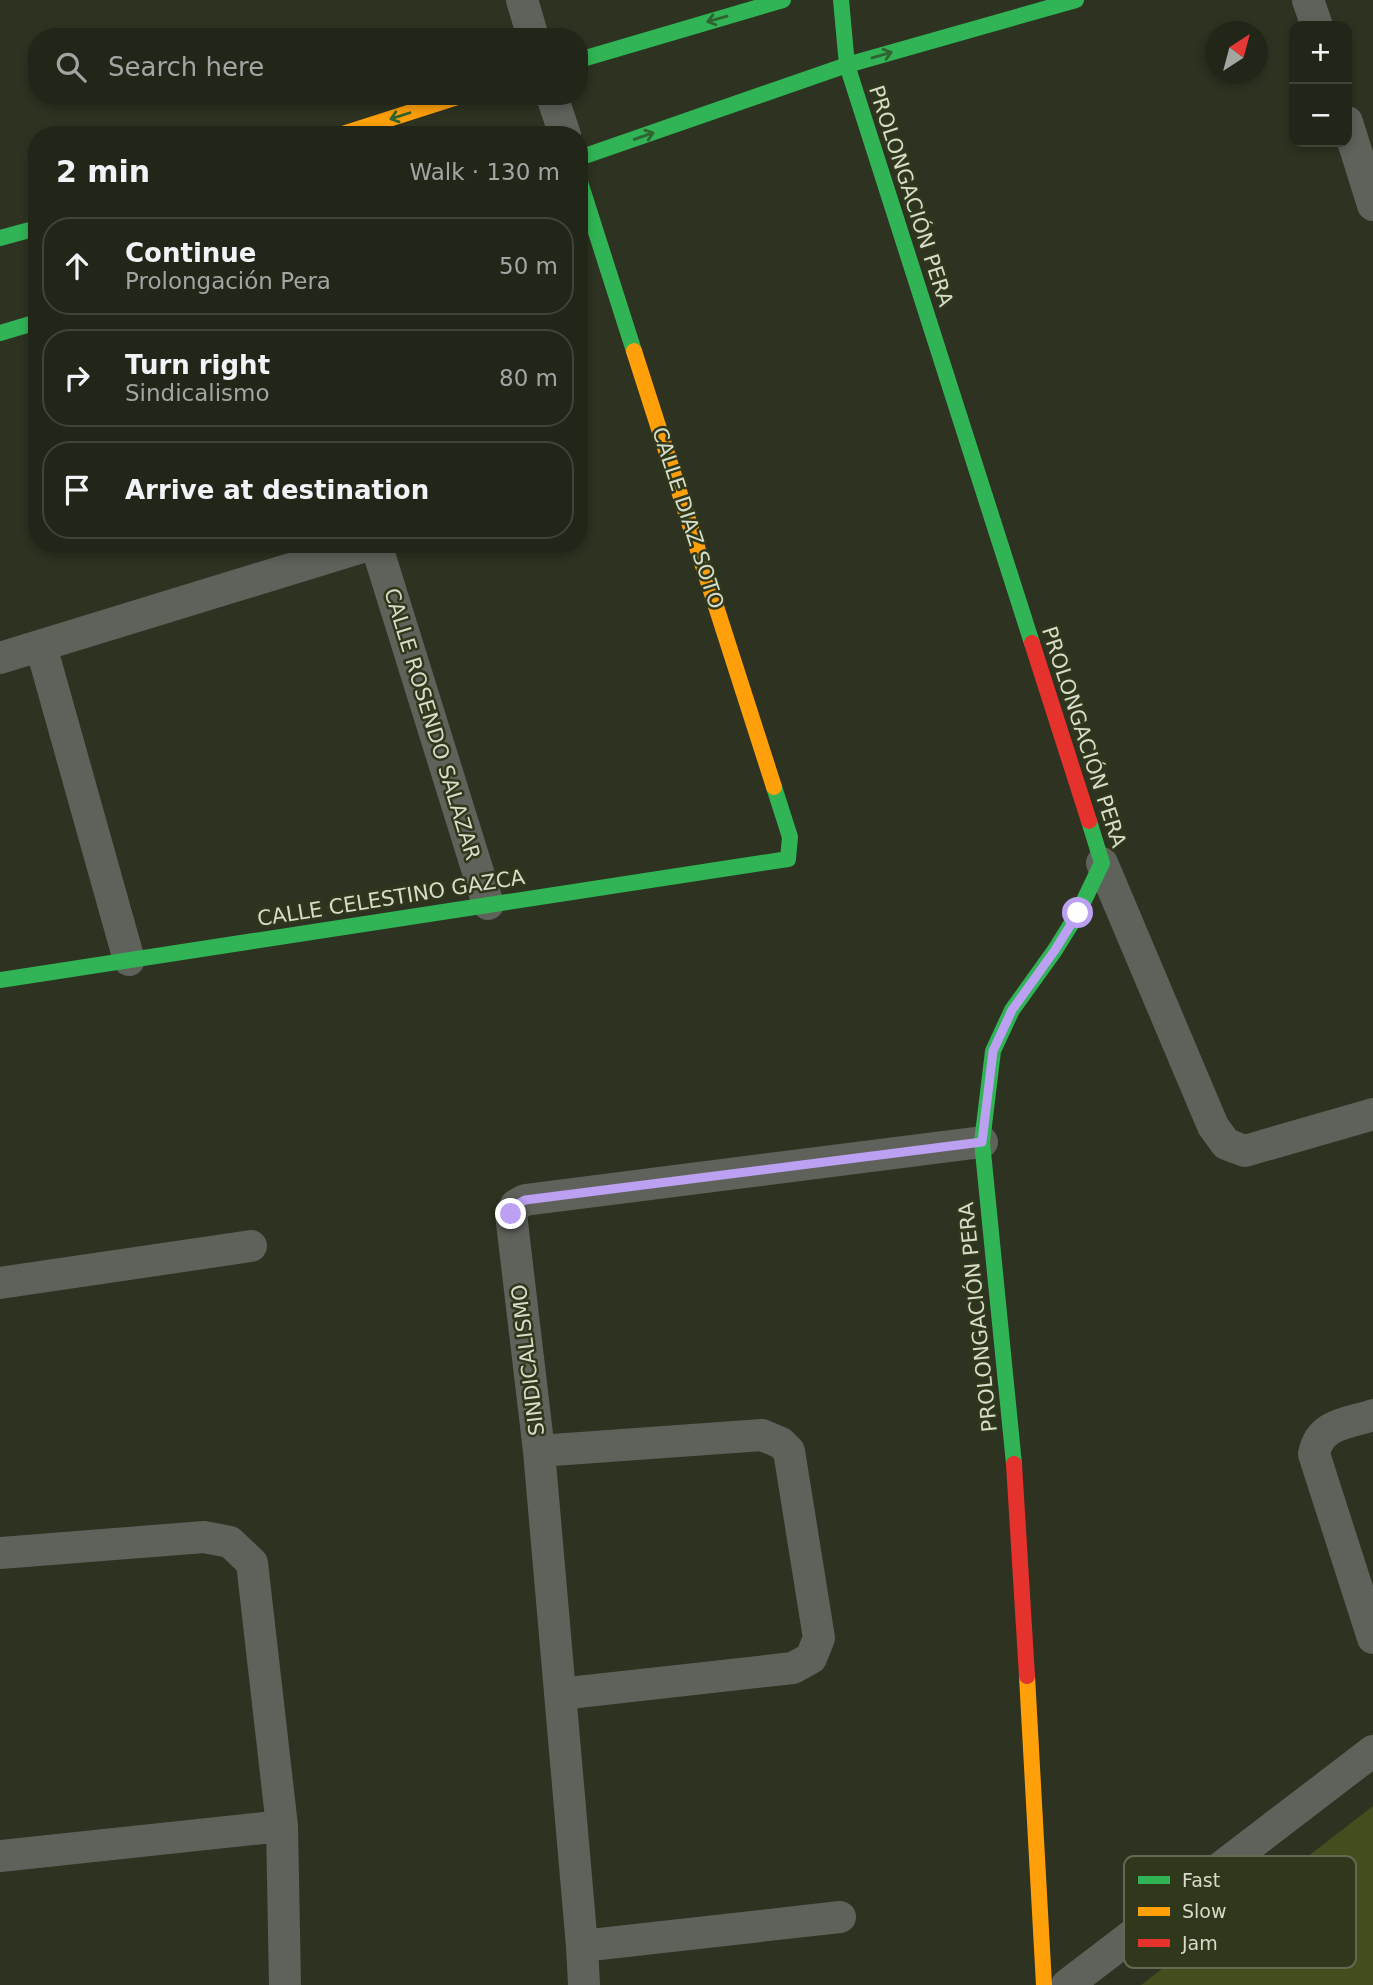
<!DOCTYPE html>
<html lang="en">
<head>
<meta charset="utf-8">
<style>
	:root { --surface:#222619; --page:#2a2e22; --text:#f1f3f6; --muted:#a2a5a2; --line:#3f4338 }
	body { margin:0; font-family:"DejaVu Sans",sans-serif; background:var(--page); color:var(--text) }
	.controls { position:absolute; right:21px; top:21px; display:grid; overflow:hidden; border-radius:14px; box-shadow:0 4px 10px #0003 }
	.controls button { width:63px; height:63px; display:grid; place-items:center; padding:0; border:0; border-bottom:2px solid var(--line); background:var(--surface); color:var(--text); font:35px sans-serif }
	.compass { position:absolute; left:1205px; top:21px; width:63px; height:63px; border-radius:50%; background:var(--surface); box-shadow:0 4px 10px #0003; rotate:36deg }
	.stop { position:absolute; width:21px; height:21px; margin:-16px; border:5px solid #bca0f2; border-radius:50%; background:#fff }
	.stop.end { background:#bca0f2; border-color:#fff; box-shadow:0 2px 7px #0008 }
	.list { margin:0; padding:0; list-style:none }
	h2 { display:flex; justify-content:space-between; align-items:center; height:91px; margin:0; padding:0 28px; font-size:30px }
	h2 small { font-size:23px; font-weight:400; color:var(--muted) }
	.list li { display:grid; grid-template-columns:46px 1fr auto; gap:21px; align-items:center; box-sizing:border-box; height:98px; margin:0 14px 14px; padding:0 14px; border:2px solid var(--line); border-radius:28px }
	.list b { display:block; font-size:26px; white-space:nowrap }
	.list p { margin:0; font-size:23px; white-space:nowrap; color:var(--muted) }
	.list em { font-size:23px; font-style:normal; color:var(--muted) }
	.icon { flex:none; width:38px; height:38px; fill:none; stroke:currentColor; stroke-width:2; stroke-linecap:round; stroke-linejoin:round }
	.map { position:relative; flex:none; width:1373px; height:1985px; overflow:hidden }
	.search { position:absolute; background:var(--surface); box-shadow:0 4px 10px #0003; left:28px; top:28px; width:560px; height:77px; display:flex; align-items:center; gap:18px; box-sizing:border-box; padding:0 24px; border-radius:28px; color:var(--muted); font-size:26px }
	.panel { position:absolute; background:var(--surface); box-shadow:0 4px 10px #0003; left:28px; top:126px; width:560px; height:427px; border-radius:28px }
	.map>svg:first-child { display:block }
	.green { fill:#424e1e }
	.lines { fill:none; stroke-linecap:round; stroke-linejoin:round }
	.street { stroke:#5f615b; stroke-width:32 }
	.fast { stroke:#30b455; stroke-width:16 }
	.slow { stroke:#ff9f0a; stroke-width:16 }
	.jam { stroke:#e5322d; stroke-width:16 }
	.oneway { stroke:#30632f }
	.route { stroke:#bca0f2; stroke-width:9 }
	.labels { text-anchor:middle; stroke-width:5; stroke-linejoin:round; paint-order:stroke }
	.street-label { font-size:21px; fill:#d6dcca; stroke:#30381b }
	.key { fill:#30381b; stroke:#626950; stroke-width:2 }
	.key-label { font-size:19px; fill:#d6dcca }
</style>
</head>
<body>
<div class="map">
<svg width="1373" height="1985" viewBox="0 0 1373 1985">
	<rect width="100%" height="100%" fill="#2d3221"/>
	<path class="green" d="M1373,1806V1985H1141Z"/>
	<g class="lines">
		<path class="street" d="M522,0L533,37
			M1308,0L1317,26
			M552,96L565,135
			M1347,122L1373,205
			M376,544L488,904
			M41,646L129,960
			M0,658L372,544
			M1102,863L1213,1126L1226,1144L1245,1151L1373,1114
			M0,1283L251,1246
			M1373,1415C1347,1424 1320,1423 1314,1454L1373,1638
			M539,1451L762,1435L781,1443L789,1451L819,1638L811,1658L793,1668L560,1694
			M0,1553L204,1537L230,1542L252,1563L282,1826L285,1985
			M0,1856L282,1826
			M582,1946L840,1917
			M584,1985L582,1946L539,1451L511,1214L516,1205L525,1200L982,1142
			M1067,1985L1373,1751"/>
		<path class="fast" d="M841,0L847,65L1032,643
			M579,60L783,0
			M579,158L847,65L1076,0
			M579,179L634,351
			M0,238L37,228
			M0,333L37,322
			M0,980L788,859L790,837L774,787
			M1014,1464L982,1142L993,1051L1012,1010L1055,950L1078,913L1102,863L1089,821"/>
		<path class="slow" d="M339,135L461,96
			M634,351L774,787
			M1027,1676L1044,1985"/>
		<path class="jam" d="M1032,643L1089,821
			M1014,1464L1027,1676"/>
	</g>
	<defs><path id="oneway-shaft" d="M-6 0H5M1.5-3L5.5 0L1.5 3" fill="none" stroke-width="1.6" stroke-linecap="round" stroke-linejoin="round" transform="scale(1.75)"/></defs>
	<g class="oneway">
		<use href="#oneway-shaft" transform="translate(717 19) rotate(164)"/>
		<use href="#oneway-shaft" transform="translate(882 55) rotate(-16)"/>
		<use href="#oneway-shaft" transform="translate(400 116) rotate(162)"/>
		<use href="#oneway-shaft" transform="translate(644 136) rotate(-19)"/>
	</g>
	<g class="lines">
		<path class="route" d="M511,1214L516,1205L525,1200L982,1142L993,1051L1012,1010L1055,950L1078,913"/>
	</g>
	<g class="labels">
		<g class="street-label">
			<text transform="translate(911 196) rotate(72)" y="7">PROLONGACIÓN PERA</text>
			<text transform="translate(688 518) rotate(72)" y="7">CALLE DIAZ SOTO</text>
			<text transform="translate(432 724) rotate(73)" y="7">CALLE ROSENDO SALAZAR</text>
			<text transform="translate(1084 737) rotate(72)" y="7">PROLONGACIÓN PERA</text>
			<text transform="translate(391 898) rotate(-9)" y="7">CALLE CELESTINO GAZCA</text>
			<text transform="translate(978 1317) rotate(-96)" y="7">PROLONGACIÓN PERA</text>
			<text transform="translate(528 1360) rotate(-97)" y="7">SINDICALISMO</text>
		</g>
	</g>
	<rect x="1124" y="1856" width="232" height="112" rx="10" class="key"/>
	<rect x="1138" y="1876" width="32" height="8" fill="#30b455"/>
	<rect x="1138" y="1907" width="32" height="9" fill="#ff9f0a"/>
	<rect x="1138" y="1939" width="32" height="8" fill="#e5322d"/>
	<g class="key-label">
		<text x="1182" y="1887">Fast</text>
		<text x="1182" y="1918">Slow</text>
		<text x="1182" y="1950">Jam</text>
	</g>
</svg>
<div class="controls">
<button>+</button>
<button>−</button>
</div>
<svg class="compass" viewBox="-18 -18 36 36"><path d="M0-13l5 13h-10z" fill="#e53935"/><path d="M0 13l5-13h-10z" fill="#a2a5a2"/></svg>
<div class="stop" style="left:1078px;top:913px"></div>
<div class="stop end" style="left:511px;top:1214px"></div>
<div class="search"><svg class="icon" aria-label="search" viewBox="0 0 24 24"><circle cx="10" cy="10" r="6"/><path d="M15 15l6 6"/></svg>Search here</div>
<section class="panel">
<h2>2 min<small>Walk · 130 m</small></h2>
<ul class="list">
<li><svg class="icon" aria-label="ahead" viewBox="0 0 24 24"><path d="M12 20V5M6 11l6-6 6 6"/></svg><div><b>Continue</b><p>Prolongación Pera</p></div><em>50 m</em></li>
<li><svg class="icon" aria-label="right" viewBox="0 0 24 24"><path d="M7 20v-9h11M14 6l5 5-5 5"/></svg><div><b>Turn right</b><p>Sindicalismo</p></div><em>80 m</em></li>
<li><svg class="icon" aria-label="arrive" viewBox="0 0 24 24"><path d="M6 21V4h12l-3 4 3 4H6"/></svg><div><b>Arrive at destination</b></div></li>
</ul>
</section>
</div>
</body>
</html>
